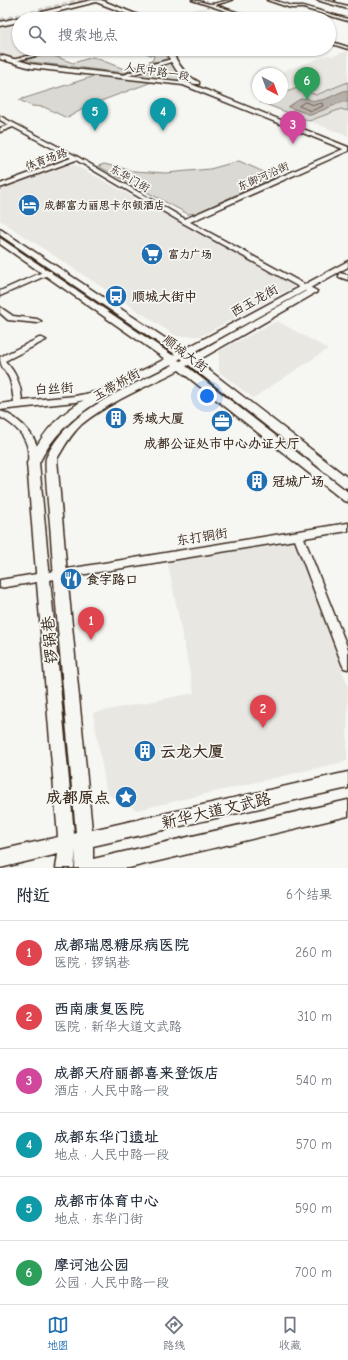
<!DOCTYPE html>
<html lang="zh">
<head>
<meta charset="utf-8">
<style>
	:root { --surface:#fff; --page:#f2f2f3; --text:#1f2937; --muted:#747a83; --line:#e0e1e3; --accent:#1f6fb2 }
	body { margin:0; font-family:"Comic Neue","LXGW WenKai TC",sans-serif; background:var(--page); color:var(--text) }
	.compass { position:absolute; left:252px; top:68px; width:36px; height:36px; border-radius:50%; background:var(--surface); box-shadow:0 1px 3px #0004; rotate:139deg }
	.you { position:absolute; left:207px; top:396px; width:14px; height:14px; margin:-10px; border:3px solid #fff; border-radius:50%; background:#1a73e8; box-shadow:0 0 0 6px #1a73e833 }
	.badge { display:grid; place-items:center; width:26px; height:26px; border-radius:50%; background:var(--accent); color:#fff; font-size:13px; font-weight:700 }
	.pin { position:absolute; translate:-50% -33px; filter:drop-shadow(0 1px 2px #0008) }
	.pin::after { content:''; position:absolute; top:21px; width:14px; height:12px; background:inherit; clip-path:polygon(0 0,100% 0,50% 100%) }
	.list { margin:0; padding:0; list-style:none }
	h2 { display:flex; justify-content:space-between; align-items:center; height:52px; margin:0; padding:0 16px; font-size:17px }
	h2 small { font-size:13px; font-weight:400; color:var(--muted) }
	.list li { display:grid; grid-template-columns:26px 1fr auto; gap:12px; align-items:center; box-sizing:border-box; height:64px; padding:0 16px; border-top:1px solid var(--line) }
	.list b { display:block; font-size:15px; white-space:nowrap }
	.list p { margin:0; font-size:13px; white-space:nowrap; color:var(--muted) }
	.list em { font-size:13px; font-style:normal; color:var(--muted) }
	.icon { flex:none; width:22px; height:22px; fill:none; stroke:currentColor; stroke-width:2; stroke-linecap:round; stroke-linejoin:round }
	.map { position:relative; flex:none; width:348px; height:868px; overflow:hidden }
	.search { position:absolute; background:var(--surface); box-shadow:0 1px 3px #0004; left:12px; right:12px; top:12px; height:44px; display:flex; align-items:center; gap:10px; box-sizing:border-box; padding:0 14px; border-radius:22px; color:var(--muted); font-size:15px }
	.sheet { height:436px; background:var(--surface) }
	nav { display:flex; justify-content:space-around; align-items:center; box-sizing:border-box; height:56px; border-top:1px solid var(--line); background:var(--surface); font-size:11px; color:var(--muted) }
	nav a { display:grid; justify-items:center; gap:2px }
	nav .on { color:var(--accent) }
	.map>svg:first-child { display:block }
	.built { fill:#e8e7e2 }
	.green { fill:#dad9d3; stroke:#8a8278 }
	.water { fill:#b6b0a9; stroke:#857a71 }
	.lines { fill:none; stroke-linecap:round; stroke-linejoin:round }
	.shore { stroke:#6c6056; stroke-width:1 }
	.major-tunnel { stroke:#d1cdc8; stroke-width:5.5; stroke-dasharray:5.5 2.5; stroke-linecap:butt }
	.minor-casing { stroke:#3b2a1e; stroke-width:3 }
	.major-casing { stroke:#3b2a1e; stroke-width:3 }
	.minor { fill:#f6f6f2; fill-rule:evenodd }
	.major { fill:#f6f6f2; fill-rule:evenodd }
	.labels { text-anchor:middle; stroke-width:3.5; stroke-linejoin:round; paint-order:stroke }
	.far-street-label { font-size:11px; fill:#3b2a1e; stroke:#f6f6f2 }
	.far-poi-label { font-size:11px; font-weight:bold; fill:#3b2a1e; stroke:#f6f6f2; text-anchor:start }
	.poi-label { font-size:13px; font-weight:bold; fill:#3b2a1e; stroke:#f6f6f2; text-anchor:start }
	.street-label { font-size:13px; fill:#3b2a1e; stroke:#f6f6f2 }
	.near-street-label { font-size:16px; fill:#3b2a1e; stroke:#f6f6f2 }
	.near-poi-label { font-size:16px; font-weight:bold; fill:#3b2a1e; stroke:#f6f6f2; text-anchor:start }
</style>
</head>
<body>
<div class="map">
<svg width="348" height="868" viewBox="0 0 348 868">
	<rect width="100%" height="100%" fill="#f6f6f2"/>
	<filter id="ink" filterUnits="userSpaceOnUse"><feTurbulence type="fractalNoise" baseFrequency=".025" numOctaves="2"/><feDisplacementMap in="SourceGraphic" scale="8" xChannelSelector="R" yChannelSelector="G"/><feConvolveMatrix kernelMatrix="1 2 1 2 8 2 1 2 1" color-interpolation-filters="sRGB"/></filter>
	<g filter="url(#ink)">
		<path class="built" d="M207,7L210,8L205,10L225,16L210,19L186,11Z
			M8,26L19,29V49H39L42,51L12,59L0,55V29Z
			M348,51V82L316,95L297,88L282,94V90L291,86L282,83V74H275L328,55L333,56Z
			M341,109L348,111V136L309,121Z
			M68,165H75L292,284L293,287L201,336H176L0,220V189Z
			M277,321L328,349L253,398L219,372V351Z
			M295,539L348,687L347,761L137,810L107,794L93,713L194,693L167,559Z"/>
		<path class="green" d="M135,49H163L169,59C162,61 156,63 149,61L153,60L154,56Z
			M45,54H49L73,63L93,57L124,69L135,66L138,67L125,73L23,61Z
			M167,62H171L186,80L181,81L134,75L135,72Z
			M98,75L152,82L90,105L67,118L44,107L32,106L19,100Z
			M348,82V111L341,109L309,121L260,102L270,98H282V94L297,88L316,95Z
			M239,161L275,177L196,213L188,214L98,166L104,164L134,171L166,173L210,169Z"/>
		<path class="water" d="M348,90V102H342L311,115L288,107L300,99L308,98L310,100C327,103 335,92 348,90Z"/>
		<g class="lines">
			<path class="shore" d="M305,102L314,105L322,103L323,106L311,111L299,106Z"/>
			<path class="major-tunnel" d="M0,21L85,0"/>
			<g class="minor-casing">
				<path id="minor" d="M192,0C199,0 206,4 212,4C219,3 225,0 232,0L215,5L257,19H251Z
					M267,0H273L292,6H303L348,19V21L303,8H291Z
					M328,0H335L333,1Z
					M329,41L348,47V49L329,43Z
					M49,50L51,52L11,62L9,61Z
					M172,59L174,61L128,76L124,75L145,66Z
					M0,116L78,157L185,219L348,147V151L190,222L317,291L316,293H310L183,223L76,160L0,188V184L71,158L13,127L0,132V128L9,125L0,120Z
					M45,271H51L52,273L0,296V291Z
					M339,273L348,275V280L339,277Z
					M0,307L13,316L37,319L41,321L37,323L8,320L0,313Z
					M39,338H42L46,340L5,361C16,372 21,385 22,401L75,396L100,391L103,392L104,394L103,396L75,402L0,410V404L14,402C13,394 12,387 10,380C6,370 0,368 0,357Z
					M0,411C19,416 47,444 36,465H30C27,461 29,455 28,450C26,435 13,424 0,417Z
					M348,523V531L304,538L348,649V669L344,668L342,664L295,540L0,588V580Z"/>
			</g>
			<g class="major-casing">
				<path id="major" d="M92,0H101L148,19H140L96,2L28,19H19V22L0,26V22Z
					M317,0H324L348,6V9Z
					M165,49H171C177,63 185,75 199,82V84C182,86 171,62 165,49Z
					M0,55L31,64L186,82L348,147V151L183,85L31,68L0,59Z
					M0,229L183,350L348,261V267L189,355L191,356L306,291H312L313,293L312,295L197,361L348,478V488L344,487L189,365L186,366L348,492V502L344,501L179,370C148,386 109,402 82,424C71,434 64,447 57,459L67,574L92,830L348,772V788L93,846V859L348,800V816L129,868H75L76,850L74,868H56L58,854L0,868V850L58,837L27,463C35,448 43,434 55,422C83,394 129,378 165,359L0,244V238L172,355L175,354L0,235ZM181,358L183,360L180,361L178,360ZM171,364L173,365C129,388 67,409 46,458C44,464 49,513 50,524C57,627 67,730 76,833L74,834L39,463C66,408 120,391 171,364Z"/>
			</g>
			<use href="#minor" class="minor"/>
			<use href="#major" class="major"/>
		</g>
	</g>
	<defs>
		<g id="hotel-disc" transform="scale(1.15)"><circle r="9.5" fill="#1f6fb2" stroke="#f6f6f2"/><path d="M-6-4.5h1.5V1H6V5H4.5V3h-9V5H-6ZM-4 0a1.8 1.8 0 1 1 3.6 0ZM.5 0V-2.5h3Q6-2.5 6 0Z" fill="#fff"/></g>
		<g id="supermarket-disc" transform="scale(1.15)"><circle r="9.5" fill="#1f6fb2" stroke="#f6f6f2"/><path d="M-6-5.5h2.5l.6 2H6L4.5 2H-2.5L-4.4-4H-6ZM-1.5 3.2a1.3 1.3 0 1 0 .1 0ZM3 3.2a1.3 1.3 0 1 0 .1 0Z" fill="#fff"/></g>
		<g id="bus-disc" transform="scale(1.15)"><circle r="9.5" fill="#1f6fb2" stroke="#f6f6f2"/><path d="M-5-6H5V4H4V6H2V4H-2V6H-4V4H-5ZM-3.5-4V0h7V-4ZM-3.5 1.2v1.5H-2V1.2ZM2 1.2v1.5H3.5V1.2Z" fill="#fff"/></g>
		<g id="building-disc" transform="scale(1.15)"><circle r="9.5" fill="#1f6fb2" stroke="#f6f6f2"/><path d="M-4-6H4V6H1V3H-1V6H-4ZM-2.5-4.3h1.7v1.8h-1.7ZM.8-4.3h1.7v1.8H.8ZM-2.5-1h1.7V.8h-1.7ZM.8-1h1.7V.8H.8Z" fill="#fff"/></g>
		<g id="office-disc" transform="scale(1.15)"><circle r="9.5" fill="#1f6fb2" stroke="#f6f6f2"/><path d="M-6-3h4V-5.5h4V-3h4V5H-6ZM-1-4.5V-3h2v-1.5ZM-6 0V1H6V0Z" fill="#fff"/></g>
		<g id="restaurant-disc" transform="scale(1.15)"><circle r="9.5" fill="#1f6fb2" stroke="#f6f6f2"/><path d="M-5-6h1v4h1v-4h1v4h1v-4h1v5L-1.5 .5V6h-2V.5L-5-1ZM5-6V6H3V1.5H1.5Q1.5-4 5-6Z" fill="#fff"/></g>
		<g id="sight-disc" transform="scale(1.15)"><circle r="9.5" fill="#1f6fb2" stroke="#f6f6f2"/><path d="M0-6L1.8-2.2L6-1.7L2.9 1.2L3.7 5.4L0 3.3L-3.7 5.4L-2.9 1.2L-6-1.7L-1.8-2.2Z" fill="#fff"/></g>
	</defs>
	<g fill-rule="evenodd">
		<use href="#hotel-disc" x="29" y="205"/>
		<use href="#supermarket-disc" x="152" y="254"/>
		<use href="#bus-disc" x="116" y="296"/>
		<use href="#building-disc" x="116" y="418"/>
		<use href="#office-disc" x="222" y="421"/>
		<use href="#building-disc" x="257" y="481"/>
		<use href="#restaurant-disc" x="71" y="579"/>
		<use href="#building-disc" x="145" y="751"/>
		<use href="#sight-disc" x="126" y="797"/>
	</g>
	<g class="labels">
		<g class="far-street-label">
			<text transform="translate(157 71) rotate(9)" y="4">人民中路一段</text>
			<text transform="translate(46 159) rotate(-20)" y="4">体育场路</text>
			<text transform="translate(263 176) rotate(-24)" y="4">东御河沿街</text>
			<text transform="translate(130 178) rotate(30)" y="4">东华门街</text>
		</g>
		<g class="far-poi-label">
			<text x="44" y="209">成都富力丽思卡尔顿酒店</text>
			<text x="168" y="258">富力广场</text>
		</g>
		<g class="poi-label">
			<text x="132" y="301">顺城大街中</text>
			<text x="132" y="423">秀域大厦</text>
			<text x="222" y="448" text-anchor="middle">成都公证处市中心办证大厅</text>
			<text x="272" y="486">冠城广场</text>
			<text x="86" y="584">食字路口</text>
		</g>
		<g class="street-label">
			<text transform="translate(254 300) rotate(-29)" y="5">西玉龙街</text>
			<text transform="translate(186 353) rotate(37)" y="5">顺城大街</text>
			<text transform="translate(116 384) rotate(-29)" y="5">玉带桥街</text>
			<text transform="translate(54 388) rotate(-4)" y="5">白丝街</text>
			<text transform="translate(202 536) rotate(-9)" y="5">东打铜街</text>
		</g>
		<g class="near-street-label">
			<text transform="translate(49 640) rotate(-95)" y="6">锣锅巷</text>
			<text transform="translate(216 810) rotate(-13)" y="6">新华大道文武路</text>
		</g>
		<g class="near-poi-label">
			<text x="160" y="757">云龙大厦</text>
			<text x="110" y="803" text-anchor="end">成都原点</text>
		</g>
	</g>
</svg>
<svg class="compass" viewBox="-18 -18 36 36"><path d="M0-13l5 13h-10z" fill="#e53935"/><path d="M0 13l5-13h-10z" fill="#747a83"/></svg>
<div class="you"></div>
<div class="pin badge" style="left:91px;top:640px;background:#e0444e">1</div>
<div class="pin badge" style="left:263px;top:728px;background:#e0444e">2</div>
<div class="pin badge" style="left:293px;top:144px;background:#d1479c">3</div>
<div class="pin badge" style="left:163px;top:131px;background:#0f9aa8">4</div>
<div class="pin badge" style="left:95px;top:131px;background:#0f9aa8">5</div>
<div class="pin badge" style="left:307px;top:100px;background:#2e9e5b">6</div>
<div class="search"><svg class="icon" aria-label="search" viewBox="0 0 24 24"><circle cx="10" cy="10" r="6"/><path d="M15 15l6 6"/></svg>搜索地点</div>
</div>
<section class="sheet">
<h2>附近<small>6个结果</small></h2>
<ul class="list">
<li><span class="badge" style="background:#e0444e">1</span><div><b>成都瑞恩糖尿病医院</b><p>医院 · 锣锅巷</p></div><em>260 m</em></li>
<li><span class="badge" style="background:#e0444e">2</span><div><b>西南康复医院</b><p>医院 · 新华大道文武路</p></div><em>310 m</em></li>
<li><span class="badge" style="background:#d1479c">3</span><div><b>成都天府丽都喜来登饭店</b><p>酒店 · 人民中路一段</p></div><em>540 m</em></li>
<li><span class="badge" style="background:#0f9aa8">4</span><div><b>成都东华门遗址</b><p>地点 · 人民中路一段</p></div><em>570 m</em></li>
<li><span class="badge" style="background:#0f9aa8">5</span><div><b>成都市体育中心</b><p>地点 · 东华门街</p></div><em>590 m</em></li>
<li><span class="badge" style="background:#2e9e5b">6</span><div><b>摩诃池公园</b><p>公园 · 人民中路一段</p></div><em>700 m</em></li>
</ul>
</section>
<nav>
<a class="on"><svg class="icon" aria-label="map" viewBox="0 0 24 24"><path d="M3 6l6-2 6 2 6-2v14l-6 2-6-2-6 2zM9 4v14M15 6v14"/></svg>地图</a>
<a><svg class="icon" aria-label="directions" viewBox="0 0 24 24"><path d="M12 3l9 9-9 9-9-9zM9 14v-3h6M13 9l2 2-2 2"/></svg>路线</a>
<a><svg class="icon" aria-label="saved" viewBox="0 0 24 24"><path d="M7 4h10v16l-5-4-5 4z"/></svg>收藏</a>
</nav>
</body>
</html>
